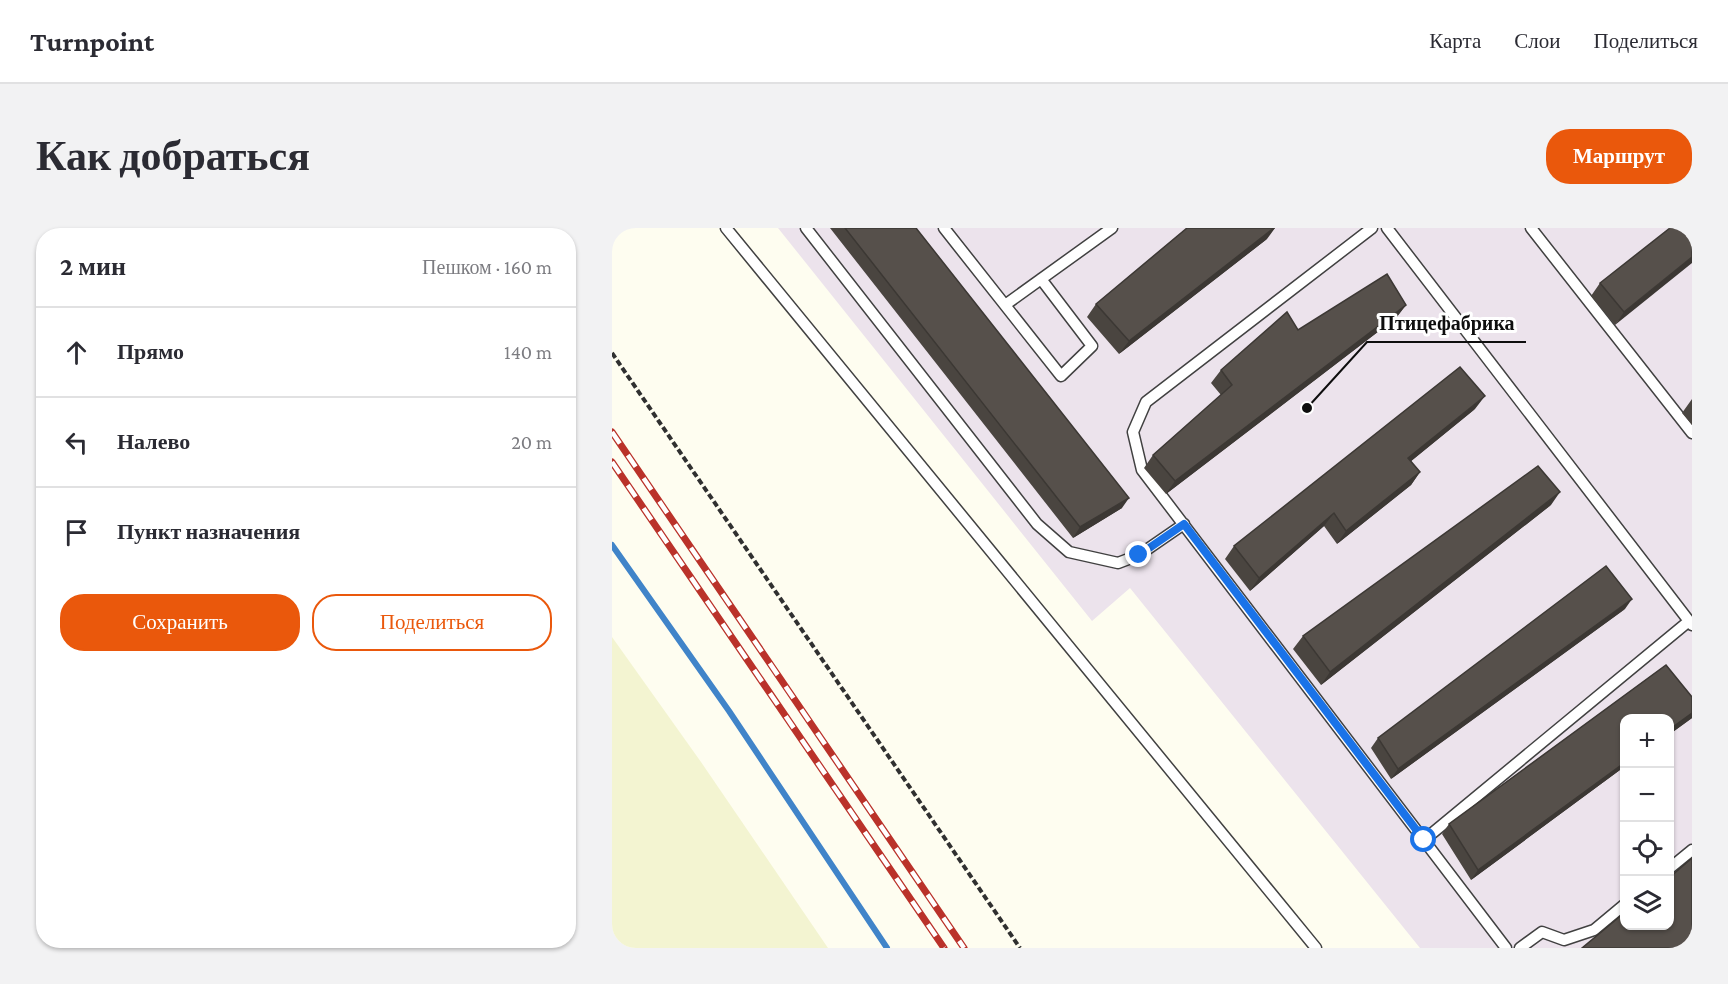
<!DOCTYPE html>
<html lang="ru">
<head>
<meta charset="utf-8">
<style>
	:root { --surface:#fff; --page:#f2f2f3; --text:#2b2b33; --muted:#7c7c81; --line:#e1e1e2; --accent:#ea580c }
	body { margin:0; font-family:"Crimson Pro",serif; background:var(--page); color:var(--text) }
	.controls { position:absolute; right:18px; bottom:18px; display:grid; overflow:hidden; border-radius:12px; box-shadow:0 2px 4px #0004 }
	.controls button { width:54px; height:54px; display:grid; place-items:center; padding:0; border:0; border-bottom:2px solid var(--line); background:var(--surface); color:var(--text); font:30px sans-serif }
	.stop { position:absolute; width:18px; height:18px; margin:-14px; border:4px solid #1a73e8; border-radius:50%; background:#fff }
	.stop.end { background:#1a73e8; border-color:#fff; box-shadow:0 2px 6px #0008 }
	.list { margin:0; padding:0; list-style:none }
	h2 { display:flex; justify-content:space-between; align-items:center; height:78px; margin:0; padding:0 24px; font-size:26px }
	h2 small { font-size:20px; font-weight:400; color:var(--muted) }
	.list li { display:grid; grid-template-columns:39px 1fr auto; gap:18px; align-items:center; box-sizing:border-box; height:90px; padding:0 24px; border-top:2px solid var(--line) }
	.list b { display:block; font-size:22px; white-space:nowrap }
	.list em { font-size:20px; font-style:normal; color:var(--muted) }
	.actions { display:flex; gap:12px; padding:18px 24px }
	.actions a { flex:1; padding:14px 0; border:2px solid var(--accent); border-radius:24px; text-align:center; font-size:21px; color:var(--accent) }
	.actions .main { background:var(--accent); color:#fff }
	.icon { flex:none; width:33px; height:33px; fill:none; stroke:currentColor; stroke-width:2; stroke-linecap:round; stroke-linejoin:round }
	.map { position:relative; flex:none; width:1080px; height:720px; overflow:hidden; border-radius:24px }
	header { display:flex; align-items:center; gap:36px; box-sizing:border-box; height:84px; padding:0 30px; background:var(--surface); border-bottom:2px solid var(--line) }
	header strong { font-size:28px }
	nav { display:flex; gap:33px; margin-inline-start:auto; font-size:21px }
	.intro { display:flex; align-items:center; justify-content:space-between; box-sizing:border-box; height:144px; padding:0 36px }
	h1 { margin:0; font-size:42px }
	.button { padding:15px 27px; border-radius:24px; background:var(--accent); color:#fff; font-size:21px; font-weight:700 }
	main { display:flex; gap:36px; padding:0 36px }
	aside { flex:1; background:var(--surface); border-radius:24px; box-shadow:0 2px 4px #0004 }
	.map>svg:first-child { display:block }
	.industrial { fill:#ece3ec; fill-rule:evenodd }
	.farmland { fill:#f3f4d1 }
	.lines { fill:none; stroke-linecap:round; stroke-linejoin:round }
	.stream { stroke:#4084c9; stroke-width:6 }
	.service-casing { stroke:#414141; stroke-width:13 }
	.path { stroke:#303030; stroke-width:4; stroke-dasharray:6 3; stroke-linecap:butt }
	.service { stroke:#fff; stroke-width:10 }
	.rail-casing { stroke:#ba322a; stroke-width:7 }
	.rail { stroke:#fff; stroke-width:4.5; stroke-dasharray:14; stroke-linecap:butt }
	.wall { fill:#4a4540 }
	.shaded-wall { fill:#3c3834 }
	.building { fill:#56504b; stroke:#3c3834; stroke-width:1.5 }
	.route { stroke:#1a73e8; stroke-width:8 }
	.leader { fill:none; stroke:#0e0e0e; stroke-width:2 }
	.callout-dot { fill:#0e0e0e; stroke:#fff; stroke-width:2 }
	.callout-label { font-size:20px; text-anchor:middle; font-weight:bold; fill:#0e0e0e; stroke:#fff; stroke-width:6; stroke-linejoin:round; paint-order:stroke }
</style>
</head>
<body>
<header>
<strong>Turnpoint</strong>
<nav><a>Карта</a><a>Слои</a><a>Поделиться</a></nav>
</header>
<div class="intro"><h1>Как добраться</h1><a class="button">Маршрут</a></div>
<main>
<aside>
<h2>2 мин<small>Пешком · 160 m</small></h2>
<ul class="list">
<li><svg class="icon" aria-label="ahead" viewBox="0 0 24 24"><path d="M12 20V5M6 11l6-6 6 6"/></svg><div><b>Прямо</b></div><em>140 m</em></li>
<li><svg class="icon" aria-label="left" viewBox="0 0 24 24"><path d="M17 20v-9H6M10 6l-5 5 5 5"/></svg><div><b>Налево</b></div><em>20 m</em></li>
<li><svg class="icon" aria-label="arrive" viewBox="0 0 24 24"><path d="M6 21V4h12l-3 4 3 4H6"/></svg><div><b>Пункт назначения</b></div></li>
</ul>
<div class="actions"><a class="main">Сохранить</a><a>Поделиться</a></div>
</aside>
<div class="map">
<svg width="1080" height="720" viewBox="0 0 1080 720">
	<rect width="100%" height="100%" fill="#fefdf0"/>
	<path class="industrial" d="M166,0H1080V720H808L518,360L480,393ZM1012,490H1058V698H1012Z"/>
	<path class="farmland" d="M0,409L89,534L216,720H0Z"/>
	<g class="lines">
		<path class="stream" d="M0,317L117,483L275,720"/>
		<g class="service-casing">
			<path id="service" d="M114,0L704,720
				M194,0L425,296L457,324L506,335L527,327L572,296
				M332,0L449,148L480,118L429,51
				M760,0L534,174L521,204L530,242L894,720
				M775,0L1080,397
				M919,0L1080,205
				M393,77L500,0
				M812,612L1077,393
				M1058,640L1080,622
				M908,720L930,704L952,712L982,702L1012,677"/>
		</g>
		<path class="path" d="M0,125L408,720"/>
		<use href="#service" class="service"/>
		<g class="rail-casing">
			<path id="rail" d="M0,204L352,720
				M0,234L332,720"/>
		</g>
		<use href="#rail" class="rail"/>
	</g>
	<path class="wall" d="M218,0H304L510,280L461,310Z
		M1080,0L1003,97L979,68L988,55Z
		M655,11L507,126L475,89L484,76Z
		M794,77L784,90L554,266L532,240L541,227L609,167L599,155L609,142L686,102Z
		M1080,171V197L1070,185Z
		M863,181L799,233L808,244L799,257L725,316L712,298L638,363L613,331L622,318Z
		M939,277L709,457L681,421L691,408Z
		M1013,381L779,551L759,520L766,510Z
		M1054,437L1080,469V490L1058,506V490H1012V539L859,652L830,606L837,596Z"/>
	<path class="shaded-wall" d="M662,0H663L655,11L507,126L517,113Z
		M1080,29V35L1003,97L1012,84Z
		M794,77L784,90L554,266L563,253Z
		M873,168L863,181L787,243L796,230Z
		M808,244L799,257L725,316L734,303Z
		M948,264L939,277L709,457L718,444Z
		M517,270L510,280L461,310L468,299Z
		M722,285L712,298L638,363L647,350Z
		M1020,371L1013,381L779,551L786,541Z
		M1080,485V490L1058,506V501Z
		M1012,535V539L859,652L866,642Z
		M1080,709V714L1072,720H1067Z"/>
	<path class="building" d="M233,0H304L517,270L468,299Z
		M575,0H662L517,113L484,76Z
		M1058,0H1080V29L1012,84L988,55Z
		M775,46L794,77L563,253L541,227L620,157L609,142L675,84L686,102Z
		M848,139L873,168L796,230L808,244L734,303L722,285L647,350L622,318Z
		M926,238L948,264L718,444L691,408Z
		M994,338L1020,371L786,541L766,510Z
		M1054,437L1080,469V485L1058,501V490H1012V535L866,642L837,596Z
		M1080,630V709L1067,720H970L1012,685V698H1058V649Z"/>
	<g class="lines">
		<path class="route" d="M527,327L572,296L812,612"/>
	</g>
	<path class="leader" d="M695 180L755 114H914"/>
	<circle class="callout-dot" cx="695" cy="180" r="6"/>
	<g class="callout-label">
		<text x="835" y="102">Птицефабрика</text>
	</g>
</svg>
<div class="controls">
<button>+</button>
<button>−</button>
<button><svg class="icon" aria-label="locate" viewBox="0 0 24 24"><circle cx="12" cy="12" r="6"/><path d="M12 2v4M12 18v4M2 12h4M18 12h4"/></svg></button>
<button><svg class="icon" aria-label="layers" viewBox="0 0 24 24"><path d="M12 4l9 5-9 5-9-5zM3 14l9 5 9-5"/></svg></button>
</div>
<div class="stop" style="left:812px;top:612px"></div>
<div class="stop end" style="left:527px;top:327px"></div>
</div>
</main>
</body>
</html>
